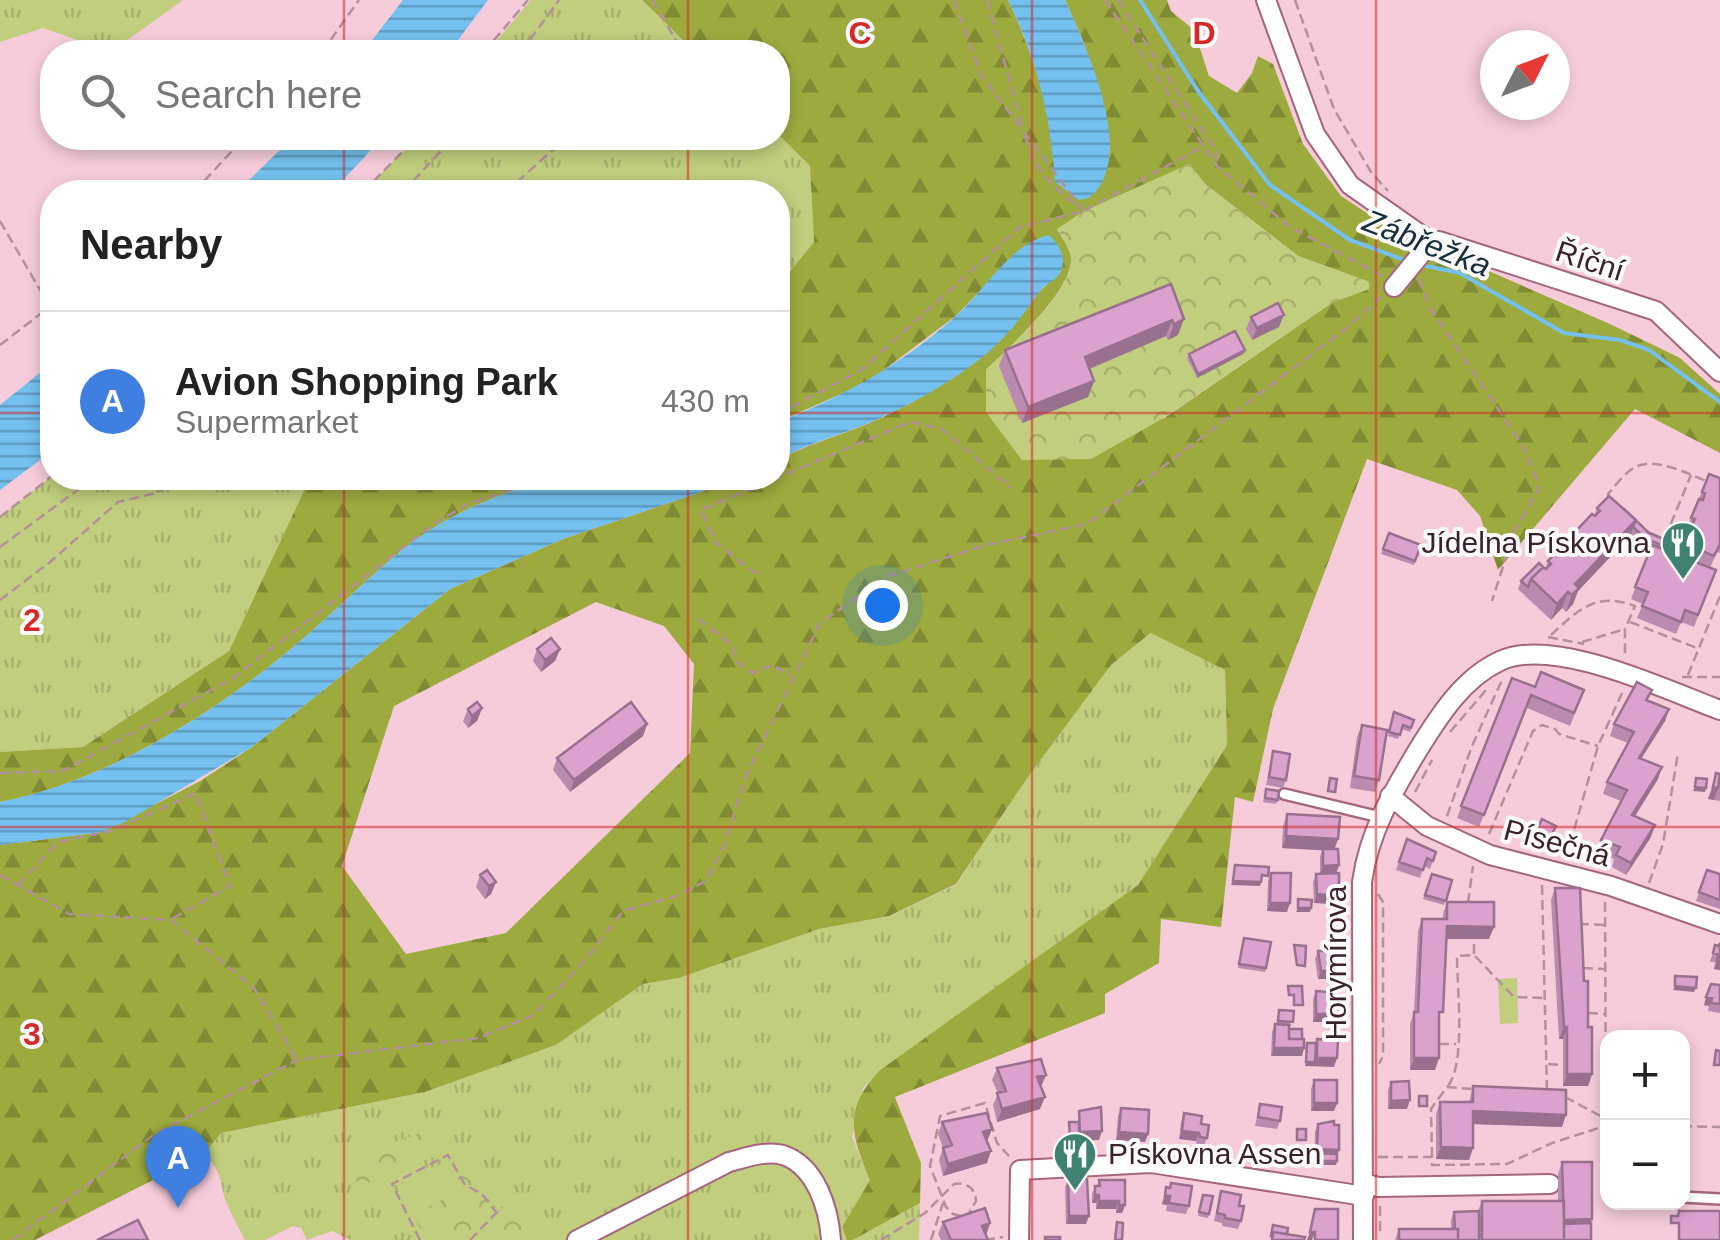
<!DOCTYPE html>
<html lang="en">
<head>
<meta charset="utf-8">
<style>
	:root { --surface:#fff; --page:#f6f6f6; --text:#222; --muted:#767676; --line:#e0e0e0; --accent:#408272 }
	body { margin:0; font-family:Arial,sans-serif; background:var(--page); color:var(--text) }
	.controls { position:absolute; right:30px; bottom:30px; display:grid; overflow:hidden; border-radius:20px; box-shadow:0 5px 15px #0003 }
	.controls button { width:90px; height:90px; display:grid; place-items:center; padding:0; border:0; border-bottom:2px solid var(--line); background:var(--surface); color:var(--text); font:50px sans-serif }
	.compass { position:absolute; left:1480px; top:30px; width:90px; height:90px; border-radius:50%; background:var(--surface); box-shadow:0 5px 15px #0003; rotate:48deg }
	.you { position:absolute; left:882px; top:605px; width:35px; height:35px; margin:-25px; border:8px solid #fff; border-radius:50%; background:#1a73e8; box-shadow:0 0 0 15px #1a73e833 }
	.badge { display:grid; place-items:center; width:65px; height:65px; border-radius:50%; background:var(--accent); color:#fff; font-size:32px; font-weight:700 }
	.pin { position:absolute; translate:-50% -82px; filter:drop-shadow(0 2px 5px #0008) }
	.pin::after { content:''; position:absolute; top:52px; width:35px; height:30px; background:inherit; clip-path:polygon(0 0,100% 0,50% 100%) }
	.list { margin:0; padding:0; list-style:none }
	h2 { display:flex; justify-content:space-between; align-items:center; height:130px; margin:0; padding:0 40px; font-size:42px }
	h2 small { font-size:32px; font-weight:400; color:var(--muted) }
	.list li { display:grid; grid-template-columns:65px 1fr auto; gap:30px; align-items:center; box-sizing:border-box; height:180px; padding:0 40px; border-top:2px solid var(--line) }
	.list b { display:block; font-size:38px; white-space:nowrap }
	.list p { margin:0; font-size:32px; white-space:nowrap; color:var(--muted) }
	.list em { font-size:32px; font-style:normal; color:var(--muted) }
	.icon { flex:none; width:55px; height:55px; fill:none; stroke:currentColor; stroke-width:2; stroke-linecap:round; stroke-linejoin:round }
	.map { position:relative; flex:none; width:1720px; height:1240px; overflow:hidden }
	.search { position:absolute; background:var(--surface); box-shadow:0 5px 15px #0003; left:40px; top:40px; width:750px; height:110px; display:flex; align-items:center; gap:25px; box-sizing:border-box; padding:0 35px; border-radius:40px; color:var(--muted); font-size:38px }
	.panel { position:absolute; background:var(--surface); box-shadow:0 5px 15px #0003; left:40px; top:180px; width:750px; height:310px; border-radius:40px }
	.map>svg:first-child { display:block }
	.grass { fill:url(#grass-tufts) }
	.forest { fill:url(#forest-firs); fill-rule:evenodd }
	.park { fill:url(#park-crowns) }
	.pitch { fill:#c1ce7d }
	.water { fill:url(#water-rules) }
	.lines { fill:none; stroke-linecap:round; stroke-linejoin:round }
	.stream { stroke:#74c0ee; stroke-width:4 }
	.service-casing { stroke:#a4667d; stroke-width:14 }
	.minor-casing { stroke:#a4667d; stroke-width:22 }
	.path { stroke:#b4909c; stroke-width:2.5; stroke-dasharray:10 5; stroke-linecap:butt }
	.service { stroke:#fff; stroke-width:9 }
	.minor { stroke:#fff; stroke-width:18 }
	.wall { fill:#bb8baf }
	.shaded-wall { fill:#99718f }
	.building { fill:#daa2cc; stroke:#99718f; stroke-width:2.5 }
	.grid { fill:none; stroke:#d62828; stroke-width:2.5; stroke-opacity:0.55 }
	.labels { text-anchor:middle; stroke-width:8; stroke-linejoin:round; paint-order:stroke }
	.street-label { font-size:30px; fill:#3b212b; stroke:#fafafa }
	.poi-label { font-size:30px; fill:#3b212b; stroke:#fafafa; text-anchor:end }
	.water-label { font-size:32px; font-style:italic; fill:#172f3d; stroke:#fafafa }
	.grid-label { font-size:32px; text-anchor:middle; font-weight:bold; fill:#d62828; stroke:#fafafa; stroke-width:8; stroke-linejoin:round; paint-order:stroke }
</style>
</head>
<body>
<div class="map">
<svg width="1720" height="1240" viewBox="0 0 1720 1240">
	<defs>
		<pattern id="grass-tufts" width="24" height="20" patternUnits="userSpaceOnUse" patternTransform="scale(2.5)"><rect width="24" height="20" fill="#c1ce7d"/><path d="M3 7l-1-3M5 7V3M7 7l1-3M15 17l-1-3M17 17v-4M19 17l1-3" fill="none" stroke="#a7b16c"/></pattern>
		<pattern id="forest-firs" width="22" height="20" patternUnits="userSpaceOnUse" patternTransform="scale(2.5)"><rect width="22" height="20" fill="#9dab3e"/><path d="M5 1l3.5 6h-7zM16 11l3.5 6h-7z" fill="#818b34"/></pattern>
		<pattern id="park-crowns" width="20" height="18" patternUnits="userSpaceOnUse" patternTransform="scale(2.5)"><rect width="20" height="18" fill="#c1ce7d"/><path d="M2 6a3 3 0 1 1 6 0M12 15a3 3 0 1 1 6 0" fill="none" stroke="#a7b16c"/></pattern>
		<pattern id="water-rules" width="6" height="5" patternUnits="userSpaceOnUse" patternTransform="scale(2.5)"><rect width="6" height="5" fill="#74c0ee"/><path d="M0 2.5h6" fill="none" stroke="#609cc1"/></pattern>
	</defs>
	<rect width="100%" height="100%" fill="#f6ccda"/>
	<path class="grass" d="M0,0H183L111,52L43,28L0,42Z
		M531,0H642L695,52H487Z
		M778,134L810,166L814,242L778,286V192H363L416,138H778Z
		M52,476L310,478L229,651L83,747L0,752V517Z
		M1152,633L1225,670L1227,745L1138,885L880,1071L863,1088L852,1137L870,1180L842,1227L847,1240H350L332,1231L307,1240L301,1228L293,1226L265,1240H245C239,1228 232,1216 227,1204C218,1181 225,1175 204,1154L221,1133L425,1092L556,1045L643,984L679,978L819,929L889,916L956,885L1028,777L1111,665Z
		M920,1203L919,1240H853Z"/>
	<path class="forest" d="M642,0H1008C1029,44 1044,90 1052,137L1104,108L1084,43L1065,0H1167L1171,11L1194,30L1209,76L1237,93L1252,73L1258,56L1273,64L1303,144L1341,196L1388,227L1610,324L1680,358L1720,394V453L1635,409L1498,570L1480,516L1457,490L1367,459L1273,709L1253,802L1235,797L1221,927L1161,919L1159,963L1105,994V1013L895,1097L921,1163L920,1203L853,1240H847L842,1227L870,1180C851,1135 843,1110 879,1071L1138,885L1227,745L1225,670L1151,633L1111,665L1028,777L956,884L889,916L819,929L679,978L643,984L556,1045L425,1092L221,1133L204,1154L35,1240H0V845L102,832L200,781L252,747L450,589L563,539L742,478H778V460C805,446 828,439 857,428C891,415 929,394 960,373C1004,345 1022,302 1058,275L1016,253L957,315L868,382L778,422V286L814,242L810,166L778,134V52H695ZM1189,164L1205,184L1298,256L1369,282V289L1333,302L1163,419L986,370C1009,347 1074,290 1071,257C1070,248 1061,237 1057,229ZM596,602L664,626L694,664L690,753L506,933L406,954L342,866L394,706Z
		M310,478H557C504,491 449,513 406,547C361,583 321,626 275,662C199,723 96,784 0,802V752L83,747L229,651Z"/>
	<path class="park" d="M1189,164L1205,184L1298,256L1370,282L1369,289L1333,302L1162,419L1091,459L1022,460L986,412V370C1009,347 1074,291 1071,258C1070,248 1062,238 1057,229L1084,211Z
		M431,1129L442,1131L439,1139L365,1185L356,1181L349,1168L354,1156Z
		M473,1145C481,1158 478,1171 482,1185C489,1209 514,1224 539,1221L543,1236L536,1240H436L423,1233L412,1215L462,1189L448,1160Z"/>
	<path class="pitch" d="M1517,978L1518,1023L1500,1024L1498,979Z
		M448,1160L463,1189L412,1215L397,1186Z"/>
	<path class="water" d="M403,0H488L449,52H363Z
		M1008,0H1065C1086,47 1139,158 1089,198L1079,200L1055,182C1051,118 1037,58 1008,0Z
		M292,138H382L332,192H237Z
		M1049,235C1060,245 1069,261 1058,276C1053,282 1045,284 1040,291C1027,309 1013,329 996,345C961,378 902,411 856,428C829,438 804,446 778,460V422C843,397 904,363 957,315C987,288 1009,245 1049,235Z
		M52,363V451L0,490V405Z
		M557,478H742L563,539L450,589L252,747L127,821L102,832L0,845V802C96,784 199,723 275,662C321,626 361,583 406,547C449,513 504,491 557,478Z"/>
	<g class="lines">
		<path class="stream" d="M1140,0L1198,91L1270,185L1350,240L1407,261
			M1421,265L1460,273L1564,333L1620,340L1649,350L1720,402"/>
		<g class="service-casing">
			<path id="service" d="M1284,794L1380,817
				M1682,1197L1720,1199"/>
		</g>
		<g class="minor-casing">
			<path id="minor" d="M1266,0L1315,134L1350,185L1431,242
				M1394,287L1431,242L1439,241L1656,311L1720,372
				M1390,796L1427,826L1490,855L1611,886L1720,924
				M1363,1183L1378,1187L1550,1184
				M577,1240L729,1162C745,1158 766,1150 783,1155C816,1166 829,1209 831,1240
				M1019,1240L1020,1170L1151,1163L1364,1196
				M1363,1240L1362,882C1369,832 1392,793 1418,750C1439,716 1463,678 1500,661C1554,636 1666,690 1720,710"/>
		</g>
		<path class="path" d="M652,0L683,52
			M954,0L981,75L1083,210
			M987,0L1023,128
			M1105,0L1217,166L1290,227L1383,276
			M1118,0L1216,151L1217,164
			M1295,0L1334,109L1371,172L1388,191
			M322,52L359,0
			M484,52L528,0
			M521,52L559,0
			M1025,136C1034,167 1052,188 1079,207
			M194,192L244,138
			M363,192L416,138
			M403,192L453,138
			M506,192L566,138
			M0,221L50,307
			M1419,279L1430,308L1523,446L1540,487L1514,532L1492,601
			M0,345L52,305
			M778,414L860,371L1020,227L1084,211L1202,147
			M1609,498L1608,494C1615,486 1623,475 1632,469C1651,455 1687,473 1706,481
			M0,517L52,476
			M1665,538L1691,475
			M0,547L94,478
			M757,574L716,543L701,510L910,422L942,429L1011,488
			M0,600L50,562L118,502L156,493L182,478
			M698,619L732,645L736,661L752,673L772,665L791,676
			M1630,622L1697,648
			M1551,635C1578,610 1596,591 1635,606L1625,629V654
			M1548,637L1584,644
			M1582,642L1622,630
			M1688,675L1720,596
			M1682,677H1720
			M1450,732L1487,689
			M0,773L63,771L233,678L435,523L468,504L544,478
			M1415,792L1432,760
			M1447,816L1472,746L1502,680
			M1489,834L1533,731L1542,725L1555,729L1559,734L1598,746
			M1566,858L1598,746L1623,691
			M0,875L69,914L171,920L254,988L297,1060
			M1649,883L1663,844L1678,753
			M18,885L58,842L115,830L195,793L230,886L172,919
			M1542,885L1547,1092
			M1378,894L1383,902V1056L1379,1064
			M1605,902L1606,1119
			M1468,903L1473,866
			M1579,924L1606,925
			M1475,956L1514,997L1544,998
			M1583,968L1605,969
			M1588,1013L1605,1014
			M1439,1044H1456
			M1548,1064L1563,1065
			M1448,1086C1466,1063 1457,987 1457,956L1474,955V939
			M1565,1097L1608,1120
			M1682,1126L1720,1127
			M1378,1157H1432V1165L1507,1164L1552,1143L1608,1125
			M1432,1157L1431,1109L1447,1087L1473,1089
			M1380,1206V1233
			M961,1216L953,1214L946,1207L930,1166L940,1116L985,1103L997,1143L1009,1156
			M13,1240L155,1134L297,1060L478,1038L534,1015L586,959L623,911L676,896L706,881L725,844L744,780L820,623L888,576L986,545L1087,524L1344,330L1381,297
			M420,1240L392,1184L448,1155L465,1185L482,1194L496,1212
			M470,1240L502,1207
			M881,1240L925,1213L954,1184C967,1182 975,1188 976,1201L969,1213
			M931,1240L943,1203
			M985,1240L1003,1237"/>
		<use href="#service" class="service"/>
		<use href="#minor" class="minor"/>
	</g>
	<path class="wall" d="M1171,284L1178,335L1168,340L1166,336L1090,369L1094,381L1088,397L1022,423L999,366L1005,350Z
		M1251,317L1279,327L1252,340L1246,329Z
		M1189,354H1243L1197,378L1187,358Z
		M1709,474L1720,478V553L1717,552L1710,568L1716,570L1694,627L1681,622L1676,634L1637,618L1643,604L1631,599L1650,550L1643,547L1630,536L1578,591L1573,604L1566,612L1562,608L1551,620L1518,589L1521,581L1545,569L1548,561L1594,516L1597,508L1680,545Z
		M1389,533L1421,545L1414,565L1381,554Z
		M537,649H560L555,661L541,672L533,661Z
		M1512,678L1535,687L1584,690L1570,726L1527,708L1479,827L1457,818Z
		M1652,690L1648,700L1669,709L1665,721L1641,759L1658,779L1635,816L1651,837L1626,875L1612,867L1614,859L1596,852L1601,840L1621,801L1603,794L1607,782L1628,743L1610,736L1614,724Z
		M482,708L477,721L468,728L463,721L468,709Z
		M1394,712L1414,720L1410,732L1402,729L1398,739L1388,736Z
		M647,724L643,736L570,792L553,770L557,758Z
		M1362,725L1379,780L1375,792L1350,788L1357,737Z
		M1273,751L1286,780L1283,788L1266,785Z
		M1716,773L1720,774V801L1708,799Z
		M1266,789L1278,800L1276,804L1263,802Z
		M1287,814L1335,849L1336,873L1339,896L1336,904L1314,903L1313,882L1316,874H1320V857L1322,850L1282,848L1283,826Z
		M1542,819L1556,826L1549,843L1535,837Z
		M1407,839L1436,852L1430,869L1424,866L1420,878L1396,870Z
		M1707,870L1720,874V909L1696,901Z
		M1271,873L1287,912L1267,911L1268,881Z
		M1432,874L1452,880L1444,905L1423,899Z
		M480,875L496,882L491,894L485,899L476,887Z
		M1555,888L1584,981L1592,1074L1588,1086H1563V1039H1559L1551,900Z
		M1447,902L1489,939H1446L1435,1070H1410V1024L1414,1012L1418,931L1422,919H1443V914Z
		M1244,938L1266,968L1265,972L1238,968Z
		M1720,943V970L1714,969L1715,962H1710L1715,945L1719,946Z
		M1318,951L1336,979H1318L1315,959Z
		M1720,985V1013L1708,1011L1709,1006L1704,1005Z
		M1316,991L1339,1014L1336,1022H1313V999Z
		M1279,1010L1292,1026H1289V1029L1302,1039L1304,1048L1302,1056H1271L1272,1032L1275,1024H1276Z
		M997,1068L1041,1087L1040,1109L997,1122L993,1105L998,1093L992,1080Z
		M1314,1080L1337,1103L1334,1111H1311V1089Z
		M1391,1082L1407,1109H1388V1090Z
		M1473,1086L1562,1127L1473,1124V1148L1469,1160L1436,1159V1114L1440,1102H1469Z
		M1260,1104L1280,1121L1277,1129L1255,1126Z
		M1121,1108L1148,1134L1145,1142L1116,1140L1118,1116Z
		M1184,1113L1201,1124L1207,1138L1204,1146L1197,1145L1196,1141L1179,1139L1181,1122Z
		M942,1122L992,1129L987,1141V1163L943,1176L939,1160L943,1148L938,1134Z
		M1318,1124L1337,1154L1336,1165H1314L1315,1132Z
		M1562,1162L1591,1223V1240H1395L1399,1229H1451V1220L1454,1212L1478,1211L1482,1201H1558V1174Z
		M1074,1174L1086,1224H1066L1065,1187L1068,1179H1072Z
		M1099,1180L1125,1205L1122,1213H1116V1209H1096V1203H1092V1194L1095,1186H1097Z
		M1171,1183L1189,1206L1186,1214L1166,1211L1167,1205L1162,1204L1166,1187L1169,1188Z
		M1221,1191L1239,1206L1241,1221L1238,1229L1222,1226V1223L1214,1221Z
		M1201,1199L1209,1214L1208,1218L1198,1216Z
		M943,1222L988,1240H941L938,1234Z"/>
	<path class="shaded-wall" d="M1284,315L1279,327L1252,340L1257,328Z
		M1184,319L1178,335L1168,340L1174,324Z
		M1172,320L1166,336L1079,373L1085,357Z
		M1245,350L1243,354L1197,378L1198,374Z
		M1094,381L1088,397L1022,423L1028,407Z
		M1636,520L1630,536L1578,591L1573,604L1566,612L1575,584Z
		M1568,592L1562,608L1551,620L1557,604Z
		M560,649L555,661L541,672L545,660Z
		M482,708L477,721L468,728L472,716Z
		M1669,709L1665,721L1634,770L1639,758Z
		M647,724L643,736L570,792L574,780Z
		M1662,767L1658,779L1628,827L1632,815Z
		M1695,787L1706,788L1705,792L1693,791Z
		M1713,787L1718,788L1714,800L1708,799Z
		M1655,825L1651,837L1626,875L1631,863Z
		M1286,836L1338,839L1334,851L1282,848Z
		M1339,865L1336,874H1320L1323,866Z
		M1233,881L1261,882L1260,886L1231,885Z
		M496,882L491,894L485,899L489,886Z
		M1317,894L1339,896L1336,904L1314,903Z
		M1270,903H1290L1287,912L1267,911Z
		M1298,908H1311L1310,912H1296Z
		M1447,926L1494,927L1489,939H1443Z
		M1717,961L1720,962V970L1714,969Z
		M1321,971H1339L1336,979H1318Z
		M1675,986L1696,988L1694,992L1673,990Z
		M1706,997L1712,998L1709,1006L1704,1005Z
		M1316,1014H1339L1336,1022H1313Z
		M1564,1027H1567L1563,1039H1559Z
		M1274,1048H1304L1302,1056H1271Z
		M1317,1058H1337L1334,1067L1305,1066L1306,1062H1315Z
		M1414,1058H1439L1435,1070H1410Z
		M1567,1074H1592L1588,1086H1563Z
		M1046,1075L1041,1087L1037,1077Z
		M1045,1097L1040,1109L997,1122L1002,1109Z
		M1410,1100L1407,1109H1388L1391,1101Z
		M1314,1103H1337L1334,1111H1311Z
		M1473,1111L1566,1115L1562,1127L1469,1124Z
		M992,1129L987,1141L983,1132Z
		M1102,1131L1099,1140L1069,1141L1070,1137H1079L1080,1132Z
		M1182,1131L1199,1133L1196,1141L1179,1139Z
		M1119,1132L1148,1134L1145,1142L1116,1140Z
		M1441,1147L1473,1148L1469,1160L1436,1159Z
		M1317,1149L1339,1150L1336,1158L1316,1153L1314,1157Z
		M991,1151L987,1163L943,1176L948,1164Z
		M1315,1161H1337L1336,1165H1314Z
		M1095,1195H1099L1096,1203H1092Z
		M1165,1196H1170L1167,1205L1162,1204Z
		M1099,1201H1119L1116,1209H1096Z
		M1119,1205H1125L1122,1213H1116Z
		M1069,1216H1089L1086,1224H1066Z
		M1592,1219L1588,1232H1561L1562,1220Z
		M990,1223L986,1236L982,1226Z
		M1310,1232H1315L1312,1240H1307Z"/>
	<path class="building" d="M1171,284L1184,319L1174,324L1172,320L1085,357L1094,381L1028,407L1005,350Z
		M1278,303L1284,315L1257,328L1251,317Z
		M1235,331L1245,350L1198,374L1189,354Z
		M1709,474L1720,478V544L1714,556L1681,542L1689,524L1692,525L1695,519L1691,518L1699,499L1703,500L1705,493L1702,492Z
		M1609,496L1636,520L1575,584L1579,588L1572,595L1568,592L1557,604L1531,579L1543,567L1546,569L1551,564L1548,561L1592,514L1595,516L1600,511L1597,508Z
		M1623,508L1649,533L1699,554L1697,560L1666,548L1665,550L1658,547L1659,544L1646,539L1633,527L1636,520Z
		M1389,533L1421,545L1415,561L1383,549Z
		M1652,545L1716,570L1698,615L1685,610L1681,622L1642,606L1648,592L1635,587Z
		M1539,563L1545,569L1543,567L1531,579L1528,587L1521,581Z
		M551,638L560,649L545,660L537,649Z
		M1541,672L1584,690L1574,713L1531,695L1484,815L1461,806L1512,678L1535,687Z
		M1637,682L1652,690L1646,700L1669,709L1639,758L1662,767L1632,815L1655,825L1631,863L1616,855L1620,847L1601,840L1627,790L1607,782L1634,732L1614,724Z
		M477,702L482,708L472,716L468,709Z
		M631,702L647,724L574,780L557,758Z
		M1394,712L1414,720L1411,728L1403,725L1400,735L1389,732Z
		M1362,725L1387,730L1379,780L1354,776Z
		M1273,751L1290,754L1286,780L1269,777Z
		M1716,773L1720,774L1718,788L1713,787Z
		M1330,778L1337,779L1335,792L1328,791Z
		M1696,778L1707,779L1706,788L1695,787Z
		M1266,789L1279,791L1278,800L1265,798Z
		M1287,814L1340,817L1338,839L1286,836Z
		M1542,819L1556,826L1550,838L1536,832Z
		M1407,839L1436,852L1433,861L1427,858L1423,870L1399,862Z
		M1323,849H1338L1339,865L1323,866Z
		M1235,865L1269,867L1268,876L1262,875L1261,882L1233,881Z
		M487,870L496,882L489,886L480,875Z
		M1707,870L1720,874V900L1699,892Z
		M1271,873H1291L1290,903H1270Z
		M1339,873V896L1317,894L1316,874Z
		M1432,874L1452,880L1446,901L1425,895Z
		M1555,888H1580L1584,981H1588V1027H1592V1074H1567V1027H1564Z
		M1298,899L1312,900L1311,908H1298Z
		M1447,902H1494V927L1447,926L1443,1012H1439V1058H1414V1012H1418L1422,919H1447Z
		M1244,938L1271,942L1266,968L1239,964Z
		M1720,943V962L1717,961L1718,954L1713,953L1715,945L1719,946Z
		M1294,945L1306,946L1305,966L1297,965Z
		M1318,951H1340L1339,971H1321Z
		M1675,976L1697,977L1696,988L1675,986Z
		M1711,984L1720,985V1004L1711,1003L1712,998L1706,997Z
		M1288,986H1302L1303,1005H1294V995H1289Z
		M1316,991L1338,993L1339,1014H1316Z
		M1279,1010L1294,1011L1293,1022L1278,1021Z
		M1275,1024L1289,1025V1039H1304V1048H1274Z
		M1289,1029H1302V1039H1289Z
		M1317,1039L1338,1040L1337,1058H1317Z
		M1307,1043H1316L1315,1062H1306Z
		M1716,1050L1720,1051V1065H1714Z
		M1041,1059L1046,1075L1037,1077L1045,1097L1002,1109L997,1093L1006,1091L997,1068Z
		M1314,1080H1337V1103H1314Z
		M1409,1081L1410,1100L1391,1101V1082Z
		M1473,1086L1566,1090V1115L1473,1111V1148L1441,1147L1440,1102H1473Z
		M1419,1096H1427V1106H1419Z
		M1260,1104L1282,1107L1280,1121L1258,1117Z
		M1101,1107L1102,1131L1080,1132L1079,1111Z
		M1121,1108L1149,1110L1148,1134L1119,1132Z
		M987,1113L992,1129L983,1132L991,1151L948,1164L943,1148L952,1145L942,1122Z
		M1184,1113L1202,1116L1201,1124L1209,1125L1207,1138L1200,1137L1199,1133L1182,1131Z
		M1334,1121V1125H1339V1150L1317,1149L1318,1124Z
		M1069,1122H1079V1137H1070Z
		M1297,1129H1306V1140H1297Z
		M1316,1153L1337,1154V1161H1315Z
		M1562,1162H1592V1219L1564,1220Z
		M1082,1173L1083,1179H1087L1089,1216H1069L1068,1179H1074V1174Z
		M1099,1180H1125V1205H1119V1201H1099V1195H1095V1186H1100Z
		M1171,1183L1192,1186L1189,1206L1169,1203L1170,1196H1165L1166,1187L1170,1188Z
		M1221,1191L1241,1195L1239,1206H1244L1241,1221L1225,1218V1215L1217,1213Z
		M1203,1195L1213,1196L1209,1214L1199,1212Z
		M1482,1201H1564V1240H1482Z
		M985,1208L990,1223L982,1226L988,1240H951L943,1222Z
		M1315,1209H1338V1240H1315V1232H1310Z
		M1479,1211V1240H1458V1229H1455L1454,1212Z
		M1679,1211H1720V1240H1679V1223H1671V1216H1678Z
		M138,1220L148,1240H97Z
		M1117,1222L1123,1223L1122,1240H1115Z
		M1591,1223V1240H1564V1224Z
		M1273,1225L1288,1228L1287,1234L1273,1232V1236H1271Z
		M1399,1229H1458V1240H1399Z
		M1273,1232L1305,1237L1304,1240H1272Z
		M1045,1237H1060V1240H1045Z"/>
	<path class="grid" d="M344,0V52M688,0V52M1032,0V1240M1376,0V1240M344,138V192M688,138V192M0,413H52M778,413H1720M344,478V1240M688,478V1240M0,827H1720"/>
	<defs>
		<g id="restaurant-pin" transform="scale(2.25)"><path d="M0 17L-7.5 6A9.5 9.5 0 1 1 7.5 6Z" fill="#408272" stroke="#fafafa"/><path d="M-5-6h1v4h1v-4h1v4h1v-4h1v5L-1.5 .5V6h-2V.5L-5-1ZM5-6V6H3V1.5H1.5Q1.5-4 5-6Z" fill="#fff"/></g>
	</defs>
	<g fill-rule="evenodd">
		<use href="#restaurant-pin" x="1683" y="543"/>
		<use href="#restaurant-pin" x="1075" y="1154"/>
	</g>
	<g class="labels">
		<g class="street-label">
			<text transform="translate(1590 261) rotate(18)" y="10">Říční</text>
			<text transform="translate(1557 843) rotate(15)" y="10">Písečná</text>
			<text transform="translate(1336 963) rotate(-90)" y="10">Horymírova</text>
		</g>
		<g class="poi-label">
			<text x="1650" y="553">Jídelna Pískovna</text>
			<text x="1108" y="1164" text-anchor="start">Pískovna Assen</text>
		</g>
		<g class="water-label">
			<text transform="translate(1427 243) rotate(21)" y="11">Zábřežka</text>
		</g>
	</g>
	<g class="grid-label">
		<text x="860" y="44">C</text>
		<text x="1204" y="44">D</text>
		<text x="32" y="631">2</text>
		<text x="32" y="1045">3</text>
	</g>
</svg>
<div class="controls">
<button>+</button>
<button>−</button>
</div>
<svg class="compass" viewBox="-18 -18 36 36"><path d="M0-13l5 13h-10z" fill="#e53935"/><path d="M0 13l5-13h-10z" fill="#767676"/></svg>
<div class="you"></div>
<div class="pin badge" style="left:178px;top:1208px;background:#3f7fe0">A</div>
<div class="search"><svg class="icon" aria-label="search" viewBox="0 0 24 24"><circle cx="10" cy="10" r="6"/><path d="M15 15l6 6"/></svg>Search here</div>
<section class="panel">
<h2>Nearby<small></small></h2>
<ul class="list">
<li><span class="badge" style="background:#3f7fe0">A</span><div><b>Avion Shopping Park</b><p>Supermarket</p></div><em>430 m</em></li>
</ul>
</section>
</div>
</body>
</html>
